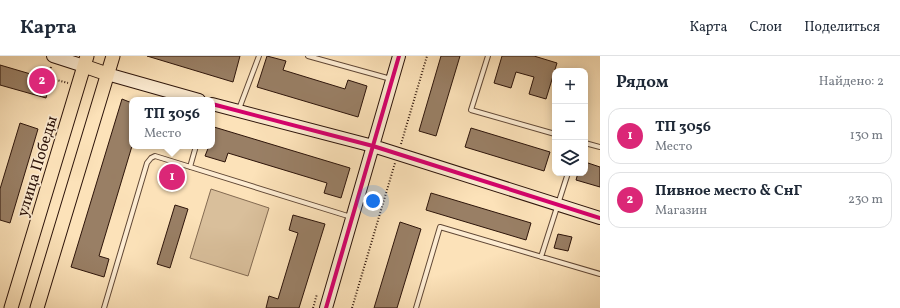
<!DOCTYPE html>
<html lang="ru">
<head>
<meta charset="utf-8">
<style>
	:root { --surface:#fff; --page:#f6f6f7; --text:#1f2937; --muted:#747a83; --line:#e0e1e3; --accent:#db2777 }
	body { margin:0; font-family:Vollkorn,serif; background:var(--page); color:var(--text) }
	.controls { position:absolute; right:12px; top:12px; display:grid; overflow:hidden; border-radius:8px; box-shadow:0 2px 10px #0003 }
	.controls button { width:36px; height:36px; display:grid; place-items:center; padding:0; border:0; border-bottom:1px solid var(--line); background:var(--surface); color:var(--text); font:20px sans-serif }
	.you { position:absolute; left:373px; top:145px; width:14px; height:14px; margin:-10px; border:3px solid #fff; border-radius:50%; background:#1a73e8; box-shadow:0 0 0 6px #1a73e833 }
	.badge { display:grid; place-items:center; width:26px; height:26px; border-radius:50%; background:var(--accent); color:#fff; font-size:13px; font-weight:700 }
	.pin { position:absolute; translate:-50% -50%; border:2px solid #fff; box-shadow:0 1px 4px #0006 }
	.popup { position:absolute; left:129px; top:41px; width:86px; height:52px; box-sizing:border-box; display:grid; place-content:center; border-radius:8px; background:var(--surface); filter:drop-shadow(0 1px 3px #0005); font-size:13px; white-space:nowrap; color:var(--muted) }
	.popup b { font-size:15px; color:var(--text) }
	.popup::after { content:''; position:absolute; left:50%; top:100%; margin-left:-8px; border:8px solid transparent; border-top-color:var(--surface) }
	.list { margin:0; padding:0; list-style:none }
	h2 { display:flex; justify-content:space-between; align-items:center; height:52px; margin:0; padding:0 16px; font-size:17px }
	h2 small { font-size:13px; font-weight:400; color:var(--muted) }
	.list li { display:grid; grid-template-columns:26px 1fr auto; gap:12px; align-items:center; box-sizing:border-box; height:56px; margin:0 8px 8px; padding:0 8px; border:1px solid var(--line); border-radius:12px }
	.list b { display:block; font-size:15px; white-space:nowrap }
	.list p { margin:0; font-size:13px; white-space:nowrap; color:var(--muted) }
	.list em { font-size:13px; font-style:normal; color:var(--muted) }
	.icon { flex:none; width:22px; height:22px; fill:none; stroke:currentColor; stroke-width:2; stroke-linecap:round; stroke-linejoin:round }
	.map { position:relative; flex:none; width:600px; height:252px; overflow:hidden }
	header { display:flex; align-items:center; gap:24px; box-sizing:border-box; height:56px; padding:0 20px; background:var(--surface); border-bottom:1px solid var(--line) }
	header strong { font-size:19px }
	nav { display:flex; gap:22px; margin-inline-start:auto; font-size:14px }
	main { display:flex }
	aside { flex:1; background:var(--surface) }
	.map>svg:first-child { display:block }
	.green { fill:#d9bf9b; stroke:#836a52 }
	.building { fill:#997f65; stroke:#2d140a }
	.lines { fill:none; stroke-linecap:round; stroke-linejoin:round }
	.lane-casing { stroke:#614836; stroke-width:6 }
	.secondary-casing { stroke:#2d140a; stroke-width:14 }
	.primary-casing { stroke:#2d140a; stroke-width:15 }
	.path { stroke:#2d140a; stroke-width:2; stroke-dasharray:1 2; stroke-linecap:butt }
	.lane { stroke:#fdecd2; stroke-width:4 }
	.secondary { stroke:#fdecd2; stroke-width:12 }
	.primary { stroke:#fce2b9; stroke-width:13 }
	.cycleway-casing { stroke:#fdecd2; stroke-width:6 }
	.cycleway { stroke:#d6006c; stroke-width:4 }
	.labels { text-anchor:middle; stroke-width:3.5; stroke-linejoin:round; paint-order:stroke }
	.street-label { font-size:16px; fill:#2d140a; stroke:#fdecd2 }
</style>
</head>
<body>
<header>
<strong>Карта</strong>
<nav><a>Карта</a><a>Слои</a><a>Поделиться</a></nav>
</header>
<main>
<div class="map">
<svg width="600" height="252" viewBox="0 0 600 252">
	<rect width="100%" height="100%" fill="#fce2b9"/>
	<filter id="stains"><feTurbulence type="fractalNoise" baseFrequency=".005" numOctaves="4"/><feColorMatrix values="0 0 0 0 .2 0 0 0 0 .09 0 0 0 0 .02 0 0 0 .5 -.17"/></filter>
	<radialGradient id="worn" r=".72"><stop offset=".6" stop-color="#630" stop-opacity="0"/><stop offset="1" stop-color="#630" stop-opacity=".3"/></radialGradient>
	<path class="green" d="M211,133L269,152L248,220L190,202Z"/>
	<path class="building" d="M147,0H240L233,26Z
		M267,0L286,5L283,14L345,33L348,24L367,30L358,61L257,31Z
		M441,0H460L436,80L419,75Z
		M502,0H534L557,7L546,43L529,38L534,21L516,16L511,32L494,27Z
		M0,9L51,24L46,42L0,29Z
		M122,43L132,47V90L99,200L109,203L104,221L71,211Z
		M20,67L38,73L10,167L0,164V133Z
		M214,71L350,112L341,142L324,137L327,127L228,97L225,106L205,100L209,90H212V79Z
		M471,72L550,96L544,115L465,91Z
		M585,106L600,111V131L576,124L578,117H585Z
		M168,114L179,117L176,128L165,125Z
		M431,137L531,167L526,184L426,154Z
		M175,149L188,153L170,212L157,208Z
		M293,159L325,168L299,252H266L269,240L278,243L298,177L289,174Z
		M400,166L421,173L397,252H374Z
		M558,178L572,181L568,195L554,192Z"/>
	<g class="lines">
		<g class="lane-casing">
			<path id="lane" d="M308,0L391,23
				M488,0L471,54L555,78
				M239,53L259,0
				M585,87L600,91
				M190,111L196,90
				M541,201L568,117
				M104,252L147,107L151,102L155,100L351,161
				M416,252L440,171L600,218"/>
		</g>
		<g class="secondary-casing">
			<path id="secondary" d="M53,0L84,10
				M107,18L199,44
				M212,48L373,90L600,162
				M326,252L399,0"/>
		</g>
		<g class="primary-casing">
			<path id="primary" d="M84,10L107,18
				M11,252L87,0
				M37,252L113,0"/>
		</g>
		<path class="path" d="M51,11L49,22L68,27
			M401,88L427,0
			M313,252L317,238
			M352,252L395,107"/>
		<use href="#lane" class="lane"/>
		<use href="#secondary" class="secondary"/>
		<use href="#primary" class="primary"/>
		<g class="cycleway-casing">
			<path id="cycleway" d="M212,48L373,90L600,162
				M326,252L399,0"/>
		</g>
		<use href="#cycleway" class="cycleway"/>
	</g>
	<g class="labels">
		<g class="street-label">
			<text transform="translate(36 110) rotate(-73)" y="6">улица Победы</text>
		</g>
	</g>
	<rect width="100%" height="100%" filter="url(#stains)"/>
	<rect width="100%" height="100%" fill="url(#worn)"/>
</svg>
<div class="controls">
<button>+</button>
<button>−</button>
<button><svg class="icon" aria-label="layers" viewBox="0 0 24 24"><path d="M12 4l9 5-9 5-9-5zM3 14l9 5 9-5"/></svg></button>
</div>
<div class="you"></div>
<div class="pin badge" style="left:172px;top:121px">1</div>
<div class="popup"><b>ТП 3056</b>Место</div>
<div class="pin badge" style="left:42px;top:25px">2</div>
</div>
<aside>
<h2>Рядом<small>Найдено: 2</small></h2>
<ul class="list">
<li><span class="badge">1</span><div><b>ТП 3056</b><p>Место</p></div><em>130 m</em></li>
<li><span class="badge">2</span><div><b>Пивное место &amp; СнГ</b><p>Магазин</p></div><em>230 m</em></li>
</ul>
</aside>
</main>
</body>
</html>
